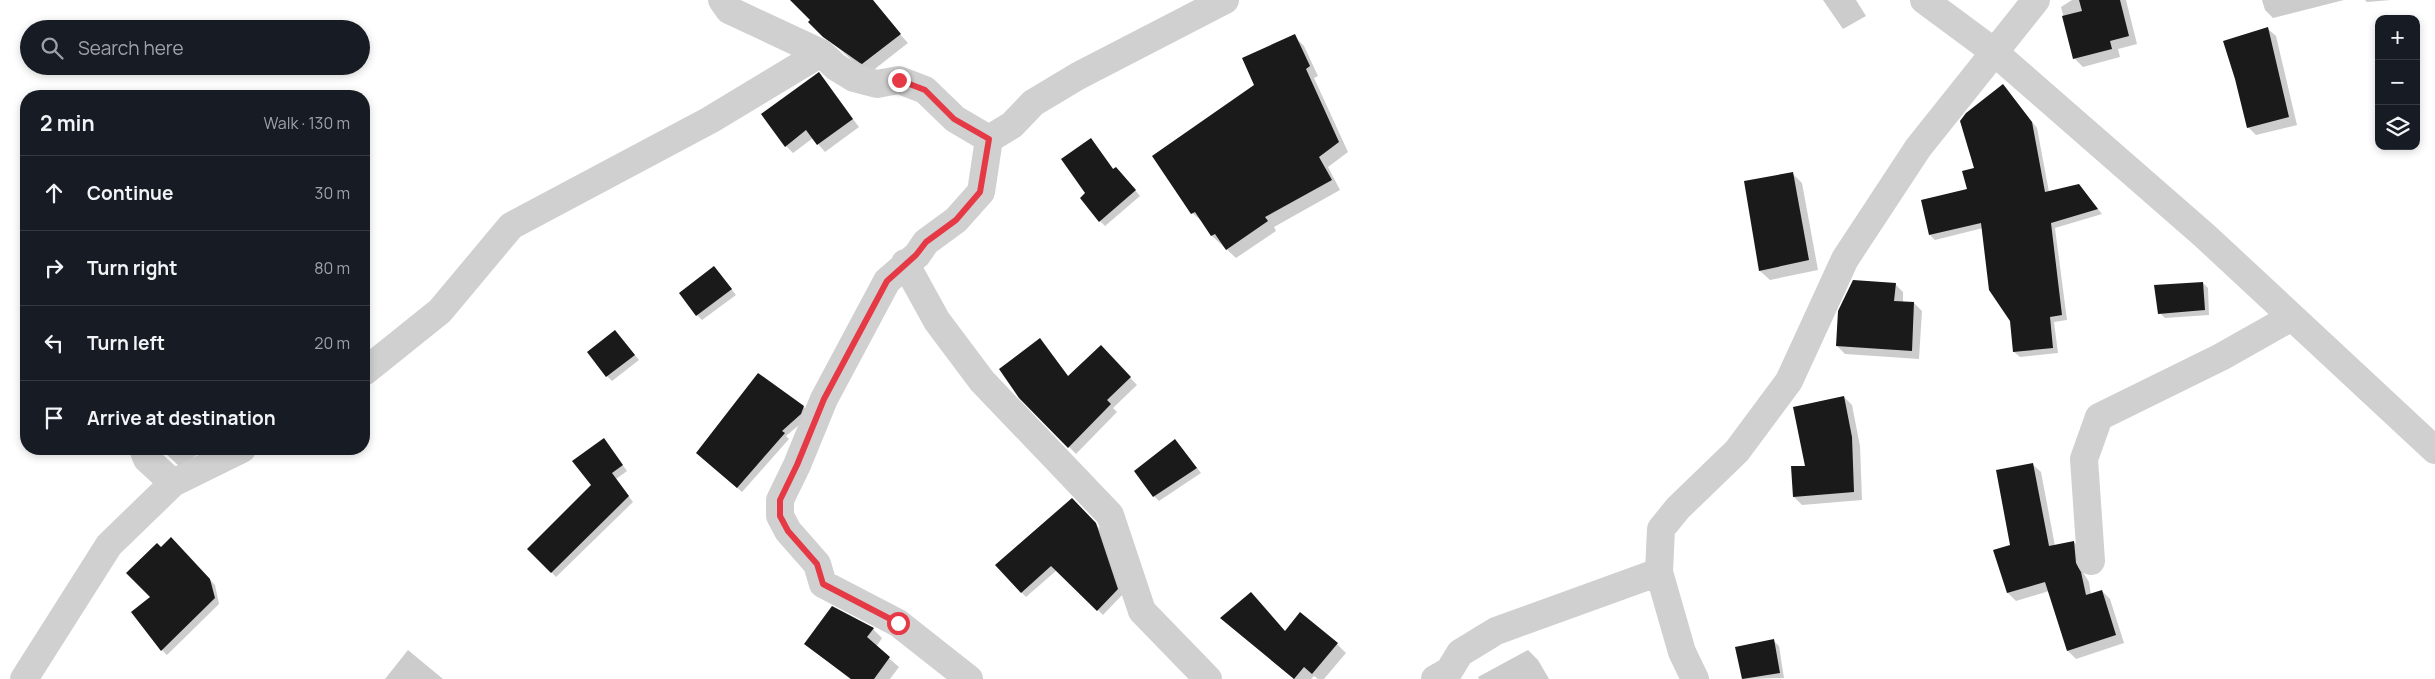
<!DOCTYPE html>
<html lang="en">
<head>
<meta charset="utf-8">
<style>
	:root { --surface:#171b24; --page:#20242c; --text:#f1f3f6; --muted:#9ea1a6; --line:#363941 }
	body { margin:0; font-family:Manrope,sans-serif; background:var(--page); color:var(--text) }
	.controls { position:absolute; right:15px; top:15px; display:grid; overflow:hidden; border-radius:10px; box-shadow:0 2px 8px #0003 }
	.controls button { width:45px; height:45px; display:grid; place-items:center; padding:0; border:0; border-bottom:1px solid var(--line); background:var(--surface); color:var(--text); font:25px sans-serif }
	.stop { position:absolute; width:15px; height:15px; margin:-11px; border:4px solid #e63946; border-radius:50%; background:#fff }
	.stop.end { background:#e63946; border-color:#fff; box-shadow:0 1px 5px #0008 }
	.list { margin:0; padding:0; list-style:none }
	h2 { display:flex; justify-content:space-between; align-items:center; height:65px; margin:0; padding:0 20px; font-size:21px }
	h2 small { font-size:16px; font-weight:400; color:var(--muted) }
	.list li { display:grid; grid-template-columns:32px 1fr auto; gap:15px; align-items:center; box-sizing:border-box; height:75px; padding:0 20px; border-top:1px solid var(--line) }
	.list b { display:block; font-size:19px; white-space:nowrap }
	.list em { font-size:16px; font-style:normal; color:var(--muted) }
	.icon { flex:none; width:28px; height:28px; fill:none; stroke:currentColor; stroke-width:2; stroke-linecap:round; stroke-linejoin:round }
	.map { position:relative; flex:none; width:2435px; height:679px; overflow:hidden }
	.search { position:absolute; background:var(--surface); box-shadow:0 2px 8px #0003; left:20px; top:20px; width:350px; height:55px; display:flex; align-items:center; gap:12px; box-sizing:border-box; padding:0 18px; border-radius:28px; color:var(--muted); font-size:19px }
	.panel { position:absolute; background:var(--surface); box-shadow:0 2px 8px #0003; left:20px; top:90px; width:350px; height:365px; border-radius:20px }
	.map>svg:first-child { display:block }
	.shadow { fill:#0003 }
	.building { fill:#1a1a1a }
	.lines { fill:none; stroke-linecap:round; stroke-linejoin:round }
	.minor { stroke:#d0d0d0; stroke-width:28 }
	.route { stroke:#e63946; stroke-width:6 }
</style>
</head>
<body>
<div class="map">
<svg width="2435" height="679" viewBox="0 0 2435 679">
	<rect width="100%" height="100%" fill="#fff"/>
	<path class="shadow" d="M832,0H869L908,43L871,72L855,63L818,30Z
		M1823,0H1856L1866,16L1843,29Z
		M2072,0H2126L2137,44L2118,49L2120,57L2083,67L2074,58L2061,7Z
		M2262,0H2344L2273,18L2265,10Z
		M2365,0H2391L2367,2Z
		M2267,28L2276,36L2297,125L2256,135L2248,127Z
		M1294,36L1304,46L1318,76L1314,78L1348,152L1328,167L1340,190L1274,227L1276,231L1236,258L1212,236L1203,222L1192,213L1154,156L1256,86Z
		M819,74L859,127L825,152L813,138L793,153L786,146Z
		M2003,85L2037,128L2049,192L2079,185L2102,214L2055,228L2067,320L2054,322L2058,353L2020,357L2014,352L2011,321L1983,228L1935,240L1930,235L1922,200L1968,190Z
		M1095,144L1114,170L1121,173L1140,196L1105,226L1100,221L1086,194Z
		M1792,173L1802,183L1818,270L1770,280L1760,271Z
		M719,273L736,295L702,320L697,315Z
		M2203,283L2208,288L2209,315L2165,318L2160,313Z
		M1895,284L1903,292V303H1914L1922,311L1919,359L1845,354L1837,346Z
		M620,337L639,360L612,381L607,376Z
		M1040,340L1069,377L1101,347L1137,385L1113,408L1117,412L1076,454L1020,397Z
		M1844,397L1852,405L1860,446L1862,500L1802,505L1794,497L1806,467Z
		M804,407L809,412L806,419L786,436L789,439L742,492L702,458Z
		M608,445L627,471L616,479L633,502L556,577L529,549L592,485Z
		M1180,446L1201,473L1159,501L1154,496Z
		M161,449H205L180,467Z
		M2032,464L2041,472L2055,546L2074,542L2082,550L2083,572L2089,582L2091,595L2102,591L2110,599L2124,643L2076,659L2068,651L2049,591L2016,601L2008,593L2011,546Z
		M1072,499L1101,530L1123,594L1103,615L1057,570L1026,597L1021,592Z
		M171,539L215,585L219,604L167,655L162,650L151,597L161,548Z
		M1230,626L1286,632L1337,644L1346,653L1324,679H1318L1314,676L1311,679H1294Z
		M873,629L882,638L876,647L899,667L890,679H850L806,644Z
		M1774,641L1779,646L1784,678L1743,679L1737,648Z
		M408,650L443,679H385Z
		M1528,650L1538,660L1549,679H1479L1478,677Z"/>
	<path class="building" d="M790,0H873L901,34L862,64L860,63L823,37L808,22L810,20Z
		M2079,0H2120L2129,36L2110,41L2112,49L2073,59L2062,16L2082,11Z
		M2268,27L2289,117L2247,128L2235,79L2223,41Z
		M1295,34L1310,66L1306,69L1339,142L1319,157L1332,180L1265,217L1268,221L1226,250L1215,234L1211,236L1195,212L1191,214L1152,156L1254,85L1242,58Z
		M819,72L853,119L817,145L806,130L785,147L761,114Z
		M2003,84L2032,122L2045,192L2079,184L2098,209L2051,223L2062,315L2050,317L2053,348L2013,352L2010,321L1989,290L1981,223L1929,235L1921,200L1967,189L1962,171L1974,168L1960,121L1966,113Z
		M1091,138L1113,169L1116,167L1136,190L1099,222L1080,198L1085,193L1061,159Z
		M1793,172L1809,260L1759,271L1744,181Z
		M714,266L732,289L696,316L679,293Z
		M1853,280L1896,283L1894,301L1914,302L1912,351L1836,346L1838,311Z
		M2203,282L2205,310L2158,314L2154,285Z
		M615,330L635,355L606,377L587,352Z
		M1040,338L1068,376L1101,345L1131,377L1107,400L1111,404L1068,448L1019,398L999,369Z
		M758,373L804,406L801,414L782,431L785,433L737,488L696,453Z
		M1844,396L1852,437L1854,492L1793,497L1791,466H1805L1793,407Z
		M604,438L623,465L612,473L629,496L551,573L527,549L591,485L572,461Z
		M1175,439L1197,468L1153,497L1134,471Z
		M2033,463L2049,546L2074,541L2076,563L2081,572L2086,595L2102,590L2116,635L2067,651L2045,582L2007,593L1993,550L2010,545L1996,470Z
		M1072,498L1096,523L1118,589L1097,611L1051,566L1021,593L995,565Z
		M171,537L210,579L215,598L161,651L131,612L150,597L126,573L157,543L161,547Z
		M1251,592L1285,631L1300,612L1338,643L1312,674L1304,667L1294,679L1220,618Z
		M832,606L874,628L867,637L890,657L874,679H851L804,644Z
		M1774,639L1780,673L1742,679L1735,647Z"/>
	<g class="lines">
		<path class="minor" d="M722,0L729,10L821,53L836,67L854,78L877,84L899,80L925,90L955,119L989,139
			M1924,0L1993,51L2205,236L2435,450
			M905,263L937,321L982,381L1110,515L1142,611L1208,679
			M364,372L440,311L511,226L710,120L821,53
			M143,449L147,459L173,483
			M2091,561L2084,459L2099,417L2221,357L2292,317
			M1659,572L1682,652L1695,679
			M24,679L109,545L173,483L242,449
			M969,679L898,623L823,584L817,564L788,531L780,516V500L797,465L824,399L887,281L917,255L926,242L956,220L981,192L989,139L1012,125L1033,103L1078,76L1225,0
			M1435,679L1449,671L1460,653L1496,631L1659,572L1661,529L1678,508L1737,451L1789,381L1845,259L1918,148L2036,0"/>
	</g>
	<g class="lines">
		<path class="route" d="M898,623L823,584L817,564L788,531L780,516V500L797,465L824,399L887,281L916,255L926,242L956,220L980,192L989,139L954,119L925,90L899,80"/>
	</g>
</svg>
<div class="controls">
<button>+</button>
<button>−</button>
<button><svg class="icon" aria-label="layers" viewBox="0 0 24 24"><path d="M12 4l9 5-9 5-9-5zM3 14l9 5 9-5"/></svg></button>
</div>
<div class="stop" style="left:898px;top:623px"></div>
<div class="stop end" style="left:899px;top:80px"></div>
<div class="search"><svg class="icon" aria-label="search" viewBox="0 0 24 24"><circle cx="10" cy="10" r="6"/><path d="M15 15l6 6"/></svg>Search here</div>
<section class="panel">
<h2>2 min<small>Walk · 130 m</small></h2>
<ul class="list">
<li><svg class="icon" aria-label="ahead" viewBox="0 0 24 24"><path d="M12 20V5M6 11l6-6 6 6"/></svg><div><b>Continue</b></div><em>30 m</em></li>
<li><svg class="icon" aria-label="right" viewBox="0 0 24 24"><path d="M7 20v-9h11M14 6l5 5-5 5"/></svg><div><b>Turn right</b></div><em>80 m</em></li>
<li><svg class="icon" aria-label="left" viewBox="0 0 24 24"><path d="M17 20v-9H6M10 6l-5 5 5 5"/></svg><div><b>Turn left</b></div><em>20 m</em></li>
<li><svg class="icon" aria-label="arrive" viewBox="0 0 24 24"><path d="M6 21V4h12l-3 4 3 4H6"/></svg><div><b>Arrive at destination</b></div></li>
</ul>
</section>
</div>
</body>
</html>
